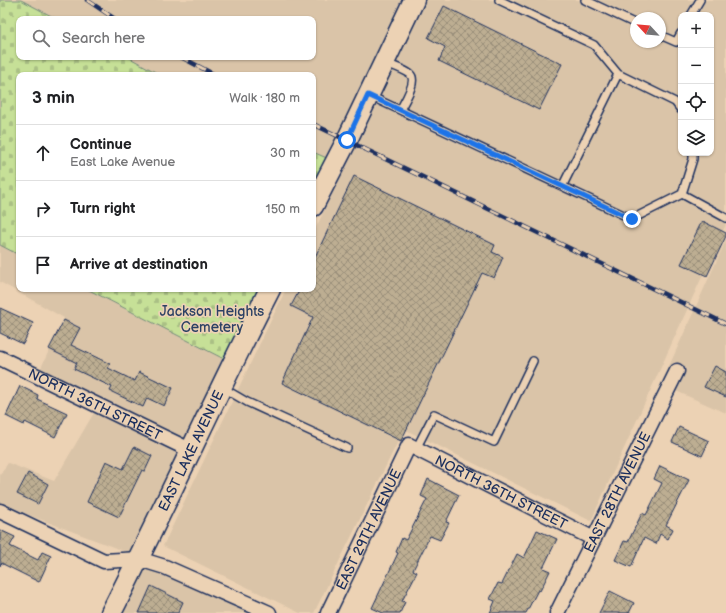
<!DOCTYPE html>
<html lang="en">
<head>
<meta charset="utf-8">
<style>
	:root { --surface:#fff; --page:#f2f2f2; --text:#202124; --muted:#757577; --line:#e0e0e0 }
	body { margin:0; font-family:"Balsamiq Sans",sans-serif; background:var(--page); color:var(--text) }
	.controls { position:absolute; right:12px; top:12px; display:grid; overflow:hidden; border-radius:8px; box-shadow:0 1px 3px #0004 }
	.controls button { width:36px; height:36px; display:grid; place-items:center; padding:0; border:0; border-bottom:1px solid var(--line); background:var(--surface); color:var(--text); font:20px sans-serif }
	.compass { position:absolute; left:630px; top:12px; width:36px; height:36px; border-radius:50%; background:var(--surface); box-shadow:0 1px 3px #0004; rotate:296deg }
	.stop { position:absolute; width:12px; height:12px; margin:-9px; border:3px solid #1a73e8; border-radius:50%; background:#fff }
	.stop.end { background:#1a73e8; border-color:#fff; box-shadow:0 1px 4px #0008 }
	.list { margin:0; padding:0; list-style:none }
	h2 { display:flex; justify-content:space-between; align-items:center; height:52px; margin:0; padding:0 16px; font-size:17px }
	h2 small { font-size:13px; font-weight:400; color:var(--muted) }
	.list li { display:grid; grid-template-columns:26px 1fr auto; gap:12px; align-items:center; box-sizing:border-box; height:56px; padding:0 16px; border-top:1px solid var(--line) }
	.list b { display:block; font-size:15px; white-space:nowrap }
	.list p { margin:0; font-size:13px; white-space:nowrap; color:var(--muted) }
	.list em { font-size:13px; font-style:normal; color:var(--muted) }
	.icon { flex:none; width:22px; height:22px; fill:none; stroke:currentColor; stroke-width:2; stroke-linecap:round; stroke-linejoin:round }
	.map { position:relative; flex:none; width:726px; height:613px; overflow:hidden }
	.search { position:absolute; background:var(--surface); box-shadow:0 1px 3px #0004; left:16px; top:16px; width:300px; height:44px; display:flex; align-items:center; gap:10px; box-sizing:border-box; padding:0 14px; border-radius:8px; color:var(--muted); font-size:15px }
	.panel { position:absolute; background:var(--surface); box-shadow:0 1px 3px #0004; left:16px; top:72px; width:300px; height:220px; border-radius:8px }
	.map>svg:first-child { display:block }
	.built { fill:#dac4a8; fill-rule:evenodd }
	.cemetery { fill:url(#cemetery-stones); stroke:#70887a }
	.building { fill:url(#building-cross-hatch); stroke:#1b2f5e }
	.lines { fill:none; stroke-linecap:round; stroke-linejoin:round }
	.lane-casing { stroke:#1b2f5e; stroke-width:10 }
	.street-casing { stroke:#1b2f5e; stroke-width:17 }
	.secondary-casing { stroke:#1b2f5e; stroke-width:23 }
	.lane { stroke:#ecd2b4; stroke-width:7 }
	.street { stroke:#ecd2b4; stroke-width:14 }
	.secondary { stroke:#ecd2b4; stroke-width:20 }
	.rail-casing { stroke:#1b2f5e; stroke-width:4.5 }
	.rail { stroke:#ecd2b4; stroke-width:3; stroke-dasharray:9; stroke-linecap:butt }
	.route { stroke:#1a73e8; stroke-width:5 }
	.labels { text-anchor:middle; stroke-width:3.5; stroke-linejoin:round; paint-order:stroke }
	.park-label { font-size:14px; fill:#2c4164; stroke:#ecd2b4 }
	.street-label { font-size:14px; fill:#1b2f5e; stroke:#ecd2b4 }
</style>
</head>
<body>
<div class="map">
<svg width="726" height="613" viewBox="0 0 726 613">
	<defs>
		<pattern id="cemetery-stones" width="16" height="16" patternUnits="userSpaceOnUse"><rect width="16" height="16" fill="#c6e097"/><path d="M2 7V4a2 2 0 0 1 4 0v3zM10 15v-3a2 2 0 0 1 4 0v3z" fill="#aac085"/></pattern>
		<pattern id="building-cross-hatch" width="8" height="8" patternUnits="userSpaceOnUse"><rect width="8" height="8" fill="#bdae92"/><path d="M0 0l8 8M0 8l8-8" fill="none" stroke="#998e7a"/></pattern>
	</defs>
	<rect width="100%" height="100%" fill="#ecd2b4"/>
	<filter id="ink" filterUnits="userSpaceOnUse"><feTurbulence type="fractalNoise" baseFrequency=".025" numOctaves="2"/><feDisplacementMap in="SourceGraphic" scale="8" xChannelSelector="R" yChannelSelector="G"/><feConvolveMatrix kernelMatrix="1 2 1 2 8 2 1 2 1" color-interpolation-filters="sRGB"/></filter>
	<g filter="url(#ink)">
		<path class="built" d="M21,0H405L329,159L313,152V75H161L128,57H313V19H57Z
			M425,0H726V224L591,521L404,429L314,613H300L163,546L286,289H313V234ZM681,15H711V153H681ZM636,18H660V42H636Z
			M726,240V413L676,391L687,369L674,362L662,384H661Z
			M0,245L19,255V289H86L226,360L187,441L40,370L64,318L0,282Z
			M95,411L181,453L134,553H129L0,504V475L8,463L54,481Z
			M144,566L164,567L258,613H120Z"/>
		<path class="cemetery" d="M0,0H21L57,19H19V57H128L161,75H19V255L0,245Z
			M313,152L329,159L313,190Z
			M87,289H262L226,360Z"/>
		<path class="building" d="M444,6L562,64L539,110L439,61L445,47L428,38Z
			M354,176L495,245L492,252L503,257L494,278L482,273L401,441L282,383L313,317L291,306L300,289H313V261Z
			M702,221L726,233V236L707,276L681,264Z
			M0,308L33,323L23,344L0,333Z
			M64,320L80,328L71,345L110,364L108,368L135,381L139,372L173,388L164,406L147,398L143,407L110,391L112,387L74,369L77,363L49,349Z
			M715,366L726,372V397L704,387Z
			M20,386L38,395L37,399L67,413L55,437L25,422L24,425L6,416Z
			M679,427L709,441L702,456L672,442Z
			M134,447L152,456L145,471L142,470L119,517L87,502L106,461L123,469Z
			M660,466L689,480L666,525L673,529L668,539L660,534L656,544L644,538L631,567L615,560L624,541L628,542L642,513L646,515L662,483L654,479Z
			M28,473L48,484L38,504L17,494Z
			M428,479L459,495L446,522L449,523L440,540L430,536L413,570L417,572L402,601L405,602L400,613H383L372,608L398,553L396,552L402,538L406,540L427,499L421,496Z
			M0,530L15,537L10,546L38,560L42,552L51,556L39,582L1,563L0,566Z
			M537,530L557,539L543,568L550,571L540,591L538,590L526,613H490L495,601L490,599L498,583L502,584L517,554L524,558Z
			M151,586L183,602L178,613H139Z
			M610,591L634,603L629,613H599Z"/>
		<g class="lines">
			<g class="lane-casing">
				<path id="lane" d="M499,0L594,45L618,74L675,102L681,110
					M585,0L636,24
					M691,15L700,0
					M660,35L676,42L681,33
					M386,63C393,66 403,69 410,74C418,81 404,102 400,110
					M370,96L632,219L682,194L726,218
					M563,185L618,74
					M682,194L693,159V153
					M223,388L247,402L347,448
					M416,449L434,414L494,442L533,361"/>
			</g>
			<g class="street-casing">
				<g id="street">
					<path id="s1" d="M0,358L190,450"/>
					<path d="M0,511L104,561L139,559L165,567L269,613"/>
					<path id="s2" d="M328,613L409,445L594,539"/>
					<path id="s3" d="M557,613L677,371"/>
				</g>
			</g>
			<g class="secondary-casing">
				<g id="secondary">
					<path d="M313,206L347,140L414,0"/>
					<path id="s4" d="M111,613C166,506 215,396 270,289"/>
				</g>
			</g>
			<use href="#lane" class="lane"/>
			<use href="#street" class="street"/>
			<use href="#secondary" class="secondary"/>
			<g class="rail-casing">
				<path id="rail" d="M87,0L115,19
					M181,57L215,75
					M313,124L726,324"/>
			</g>
			<use href="#rail" class="rail"/>
		</g>
	</g>
	<g class="lines" filter="url(#ink)">
		<path class="route" d="M347,140L368,95L632,219"/>
	</g>
	<g class="labels">
		<g class="park-label">
			<text x="212" y="316">Jackson Heights<tspan x="212" dy="16">Cemetery</tspan></text>
		</g>
		<g class="street-label">
			<text dy="5" stroke="none"><textPath href="#s1" startOffset="106">NORTH 36TH STREET</textPath></text>
			<text dy="5" stroke="none"><textPath href="#s4" startOffset="181">EAST LAKE AVENUE</textPath></text>
			<text dy="5" stroke="none"><textPath href="#s2" startOffset="290">NORTH 36TH STREET</textPath></text>
			<text dy="5" stroke="none"><textPath href="#s3" startOffset="135">EAST 28TH AVENUE</textPath></text>
			<text dy="5" stroke="none"><textPath href="#s2" startOffset="93">EAST 29TH AVENUE</textPath></text>
		</g>
	</g>
</svg>
<div class="controls">
<button>+</button>
<button>−</button>
<button><svg class="icon" aria-label="locate" viewBox="0 0 24 24"><circle cx="12" cy="12" r="6"/><path d="M12 2v4M12 18v4M2 12h4M18 12h4"/></svg></button>
<button><svg class="icon" aria-label="layers" viewBox="0 0 24 24"><path d="M12 4l9 5-9 5-9-5zM3 14l9 5 9-5"/></svg></button>
</div>
<svg class="compass" viewBox="-18 -18 36 36"><path d="M0-13l5 13h-10z" fill="#e53935"/><path d="M0 13l5-13h-10z" fill="#757577"/></svg>
<div class="stop" style="left:347px;top:140px"></div>
<div class="stop end" style="left:632px;top:219px"></div>
<div class="search"><svg class="icon" aria-label="search" viewBox="0 0 24 24"><circle cx="10" cy="10" r="6"/><path d="M15 15l6 6"/></svg>Search here</div>
<section class="panel">
<h2>3 min<small>Walk · 180 m</small></h2>
<ul class="list">
<li><svg class="icon" aria-label="ahead" viewBox="0 0 24 24"><path d="M12 20V5M6 11l6-6 6 6"/></svg><div><b>Continue</b><p>East Lake Avenue</p></div><em>30 m</em></li>
<li><svg class="icon" aria-label="right" viewBox="0 0 24 24"><path d="M7 20v-9h11M14 6l5 5-5 5"/></svg><div><b>Turn right</b></div><em>150 m</em></li>
<li><svg class="icon" aria-label="arrive" viewBox="0 0 24 24"><path d="M6 21V4h12l-3 4 3 4H6"/></svg><div><b>Arrive at destination</b></div></li>
</ul>
</section>
</div>
</body>
</html>
